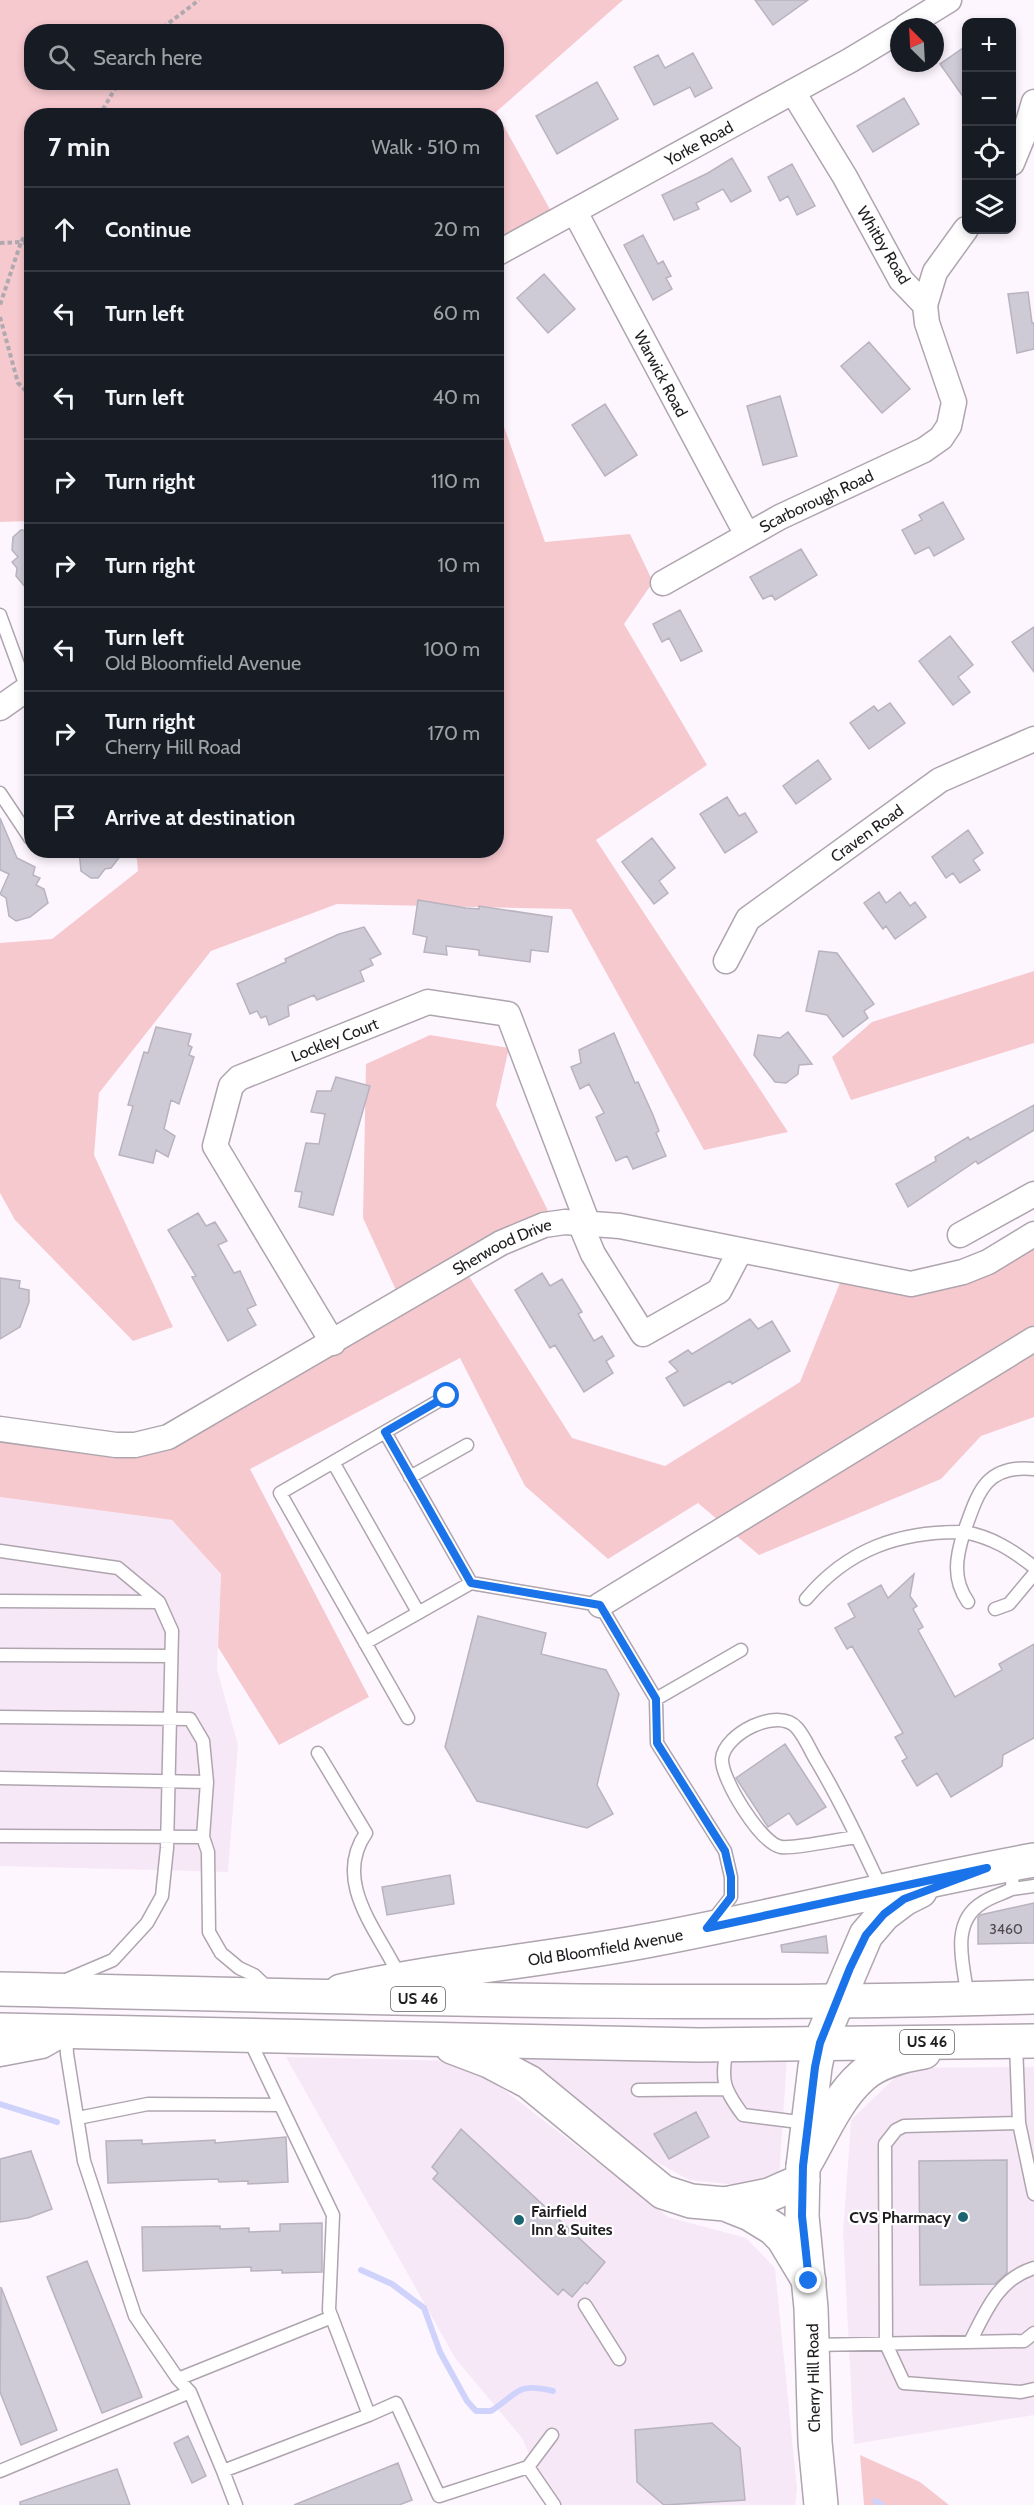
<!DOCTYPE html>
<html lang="en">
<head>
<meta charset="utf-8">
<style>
	:root { --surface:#171b24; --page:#242831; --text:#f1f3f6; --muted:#9ea1a6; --line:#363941 }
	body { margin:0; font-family:Cabin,sans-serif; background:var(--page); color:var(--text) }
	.controls { position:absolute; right:18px; top:18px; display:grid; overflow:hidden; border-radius:12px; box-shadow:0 3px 9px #0003 }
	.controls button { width:54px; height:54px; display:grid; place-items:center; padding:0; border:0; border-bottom:2px solid var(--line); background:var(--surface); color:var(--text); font:30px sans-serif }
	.compass { position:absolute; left:890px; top:18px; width:54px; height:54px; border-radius:50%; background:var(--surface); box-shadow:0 3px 9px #0003; rotate:336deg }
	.stop { position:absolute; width:18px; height:18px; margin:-14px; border:4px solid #1a73e8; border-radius:50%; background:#fff }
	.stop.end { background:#1a73e8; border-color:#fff; box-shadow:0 2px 6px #0008 }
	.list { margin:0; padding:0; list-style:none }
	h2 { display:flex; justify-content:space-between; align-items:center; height:78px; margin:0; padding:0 24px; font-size:26px }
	h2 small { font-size:20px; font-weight:400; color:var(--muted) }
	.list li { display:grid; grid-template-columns:39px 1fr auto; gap:18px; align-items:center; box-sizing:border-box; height:84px; padding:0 24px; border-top:2px solid var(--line) }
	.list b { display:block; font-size:22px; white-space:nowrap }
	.list p { margin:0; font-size:20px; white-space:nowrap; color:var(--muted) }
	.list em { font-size:20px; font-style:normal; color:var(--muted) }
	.icon { flex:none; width:33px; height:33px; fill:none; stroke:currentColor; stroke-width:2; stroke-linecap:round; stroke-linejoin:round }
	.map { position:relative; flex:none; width:1034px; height:2505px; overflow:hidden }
	.search { position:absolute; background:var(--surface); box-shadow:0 3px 9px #0003; left:24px; top:24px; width:480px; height:66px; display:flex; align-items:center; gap:15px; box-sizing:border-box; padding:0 21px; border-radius:24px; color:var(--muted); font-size:22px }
	.panel { position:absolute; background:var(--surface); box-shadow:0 3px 9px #0003; left:24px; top:108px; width:480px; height:750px; border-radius:24px }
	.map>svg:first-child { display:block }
	.built { fill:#f7e8f8 }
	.green { fill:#f6c9cf; fill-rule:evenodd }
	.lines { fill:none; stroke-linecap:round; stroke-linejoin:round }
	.stream { stroke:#cfd3fc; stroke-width:6 }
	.building { fill:#cecad6; stroke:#b8b3bf; stroke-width:1.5 }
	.lane-casing { stroke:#aea5ae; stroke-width:15 }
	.street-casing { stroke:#aea5ae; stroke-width:27 }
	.secondary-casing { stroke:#aea5ae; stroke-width:36 }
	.highway-casing { stroke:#aea5ae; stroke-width:36 }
	.path { stroke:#b0aab0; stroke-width:4; stroke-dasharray:4.5 3; stroke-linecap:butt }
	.lane { stroke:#fff; stroke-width:12 }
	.street { stroke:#fff; stroke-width:24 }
	.secondary { stroke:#fff; stroke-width:33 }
	.highway { stroke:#fff; stroke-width:33 }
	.route { stroke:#1a73e8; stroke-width:8 }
	.poi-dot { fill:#1d6473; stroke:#fff; stroke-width:2 }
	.labels { text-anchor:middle; stroke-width:4.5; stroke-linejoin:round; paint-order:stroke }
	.number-label { font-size:14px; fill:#4c484e }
	.shield { fill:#fff; stroke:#636163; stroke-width:1.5 }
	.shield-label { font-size:15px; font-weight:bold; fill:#201d20 }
	.street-label { font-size:16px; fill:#201d20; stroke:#fff }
	.poi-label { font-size:16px; font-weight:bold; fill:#201d20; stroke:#fff; text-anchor:start }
</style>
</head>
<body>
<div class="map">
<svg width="1034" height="2505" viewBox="0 0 1034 2505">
	<rect width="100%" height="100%" fill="#fef6fe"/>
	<path class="built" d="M0,1497L172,1520L221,1574L217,1669L238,1745L228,1872L0,1866Z
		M286,2057L467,2061L668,2217L746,2238L775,2268L797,2489L795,2505H552L522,2438L455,2358Z
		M787,2058L779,2178L737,2185L689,2180L630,2147L521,2059Z
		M1034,2067V2415L854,2444L843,2233L851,2120L905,2068Z"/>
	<path class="green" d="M0,0H623L496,112L557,222L497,255L496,116H32L31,521L0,522ZM32,32H496V82H32Z
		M497,407L545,542L630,534L653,582L624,624L707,765L596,840L788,1132L704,1150L571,909L337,904L211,951L99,1093L94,1155L173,1327L133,1341L15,1220L0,1193V943L52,939L138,871L136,851L496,850Z
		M1034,971V1043L851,1100L832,1057L872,1022Z
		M430,1035L509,1048L496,1105L552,1219L463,1267L572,1438L665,1466L800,1382L844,1273L946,1278L1034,1228V1417L981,1436L941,1479L759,1555L698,1503L608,1559L525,1486L460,1358L250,1469L369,1697L279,1745L218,1647L221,1574L172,1520L0,1497V1420L147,1443L400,1299L363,1218L366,1064Z
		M860,2455L920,2482L949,2505H864Z"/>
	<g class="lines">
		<path class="stream" d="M0,2104L57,2122
			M361,2270L392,2284L424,2308L440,2352L467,2401L476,2411H491C519,2393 516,2382 553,2391
			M875,2501L882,2505"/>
	</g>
	<path class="building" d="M755,0H808L773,25Z
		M966,46V101L940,64Z
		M693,53L712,88L695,97L690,87L654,105L634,67L658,55L665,68Z
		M597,82L618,119L557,154L536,116Z
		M904,98L919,124L873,152L857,126Z
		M732,158L751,191L731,202L723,189L696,203L699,209L674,220L662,195L708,173Z
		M792,164L815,206L797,215L788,196L780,201L768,177Z
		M643,235L658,264L663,261L671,276L666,278L672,289L653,300L624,245Z
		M544,274L575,309L548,333L517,298Z
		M1028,292L1032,323H1034V349L1017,353L1008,294Z
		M869,342L910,389L882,413L841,366Z
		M780,396L797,456L763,465L747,406Z
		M605,404L637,455L605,476L572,425Z
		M943,502L964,539L934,556L929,547L915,554L902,530L922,520L919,515Z
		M21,530L32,531V595L16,576L17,568L12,562L18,557L12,550L13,537Z
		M801,549L817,575L775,600L772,595L763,599L750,577Z
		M680,610L702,651L681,661L669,638L662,642L653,624Z
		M1034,627V672L1012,642Z
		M950,636L973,665L958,677L970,692L953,705L919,661Z
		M890,703L905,723L869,749L850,723L874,706L878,711Z
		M818,760L831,779L796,804L783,786Z
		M727,797L739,816L745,813L757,832L725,853L700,814Z
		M0,818L17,858L35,867L33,875L40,878L36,885L44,889L48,903L30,917L16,921L9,916L6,898L0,894L9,874L0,870Z
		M968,830L983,853L973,860L980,870L960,883L953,873L946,878L932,857Z
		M652,838L675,868L659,881L668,893L654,904L622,862Z
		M79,850H125L111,868L105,869L98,878H91L81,871Z
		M879,892L886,903L900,892L910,906L915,902L926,917L895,939L886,926L883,929L864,903Z
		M418,900L466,908L479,909V906L552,917L548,952L531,950L530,962L479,955V950L446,946L447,955L424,952L427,937L413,934Z
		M364,927L381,954L370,959L373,965L360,971L364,981L317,1000L314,995L288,1006L289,1016L269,1025L266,1016L261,1018L257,1011L250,1014L237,984L286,962L285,959L339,934Z
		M819,951L837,953L874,1004L864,1011L868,1018L843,1037L827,1015L806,1011Z
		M156,1027L191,1034L188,1045L192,1047L189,1055L194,1057L179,1104L171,1100L164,1129L175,1136L168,1157L156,1150L153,1163L119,1155L133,1106L128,1105L144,1052L148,1053Z
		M788,1032L812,1064L799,1065L798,1074L786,1083L775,1082L754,1055L758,1035L780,1038Z
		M614,1033L635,1083L638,1082L653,1115L659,1131L656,1133L666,1156L633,1169L627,1156L616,1161L596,1117L604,1113L589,1084L580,1089L571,1067L581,1063L579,1050Z
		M336,1077L370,1086L333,1215L299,1207L302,1192L295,1191L306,1143L319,1144L325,1114L311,1112L317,1091H331Z
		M1034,1105V1130L978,1164L976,1161L908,1207L896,1184L936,1161L935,1157L968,1137L970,1140Z
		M198,1213L206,1226L215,1222L227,1241L218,1245L234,1273L240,1271L256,1305L247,1309L256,1325L228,1341L192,1277L196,1276L168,1230Z
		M542,1273L550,1286L562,1279L582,1312L578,1314L594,1341L602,1336L614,1356L606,1361L613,1373L584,1392L555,1345L550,1348L515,1290Z
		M0,1278L20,1281L19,1288L29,1290V1302L20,1327L0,1339Z
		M750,1319L758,1329L772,1321L790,1351L732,1384L730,1381L684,1406L666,1378L678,1371L669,1362L688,1350L692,1354Z
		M914,1574L910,1596L917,1606L913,1609L923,1627L918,1630L955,1697L1002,1670L999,1664L1034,1644V1738L1003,1755L1002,1766L951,1797L937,1773L917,1786L902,1761L907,1758L895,1737L903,1733L852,1646L847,1649L835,1628L855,1617L848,1604L881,1585L888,1598Z
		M478,1616L546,1633L541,1654L606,1670L619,1694L597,1785L613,1814L587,1828L477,1801L445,1747Z
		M785,1744L826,1807L797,1825L789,1813L768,1827L736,1778Z
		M450,1875L454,1904L387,1915L382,1887Z
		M1034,1903V1943L978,1944V1918L980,1915Z
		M826,1936L828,1953L782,1952L781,1945Z
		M696,2112L709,2137L669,2159L654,2134Z
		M461,2129L605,2262L587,2284L585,2282L572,2297L563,2289L558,2295L433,2179L438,2173L432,2167Z
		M286,2137L288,2182L248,2184V2181L219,2182L218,2179L108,2183L106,2141L142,2140V2144L215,2140V2143Z
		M31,2151L52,2209L28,2218L0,2222V2159Z
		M1007,2160V2273L995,2284L920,2285L919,2161Z
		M322,2223V2272L282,2273V2270L251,2271V2267L143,2271L142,2227L220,2226V2229L249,2228V2232L280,2231V2224Z
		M87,2261L142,2397L102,2413L47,2277Z
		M1,2287L57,2430L21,2445L0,2392Z
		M712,2423L740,2448L745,2500L664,2505L637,2482L635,2430Z
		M188,2436L206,2476L192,2483L174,2443Z
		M398,2463L412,2500L399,2505H294Z
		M117,2469L130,2505H20V2502Z"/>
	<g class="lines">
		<g class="lane-casing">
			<path id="lane" d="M0,615L27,689L30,686
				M0,793L30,838
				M385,1432L471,1583L600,1605L656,1699L741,1650
				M333,1462L418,1612
				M1034,1469C985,1464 978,1493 964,1532C992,1537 1012,1550 1034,1567
				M410,1477L467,1445
				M0,1551L118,1568L159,1602L172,1631L167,1848L162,1896L147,1923L113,1960L66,1980
				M806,1599C848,1549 899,1531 964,1532C956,1557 952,1579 968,1602
				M0,1601L159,1602
				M995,1609L1009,1604L1034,1574
				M365,1643L471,1583
				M0,1655L171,1656
				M656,1699L657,1743L725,1851L731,1877V1897L713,1920
				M0,1717L190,1719L203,1741L207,1782L203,1837L208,1852L209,1932L221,1953L239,1968L254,1975L270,1990
				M408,1718L280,1493L447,1396
				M318,1753L366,1833C332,1882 378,1931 400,1977
				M0,1778L207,1782
				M0,1836L203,1837
				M857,1837C840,1839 795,1849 781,1847C761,1844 721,1779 722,1759C724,1734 778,1706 797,1728C805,1737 810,1750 816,1760C841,1802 861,1845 882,1890
				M1012,1889L1034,1886
				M968,1998C964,1967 949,1923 982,1903C990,1897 1002,1894 1012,1889L1013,1866
				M66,2033L67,2054L84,2161L135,2316L178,2379L332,2317
				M249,2039L333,2215L329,2310L369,2415L396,2403L439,2496L528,2467L552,2435
				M1016,2044L1019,2123L1034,2194
				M727,2045C722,2080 721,2086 743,2115L807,2123
				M638,2090L725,2089
				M78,2118L148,2104L280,2105
				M1019,2123L904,2126L896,2130L885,2144L886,2344L904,2383L1021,2392L1034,2389
				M585,2305L619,2359
				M970,2342C986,2311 998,2279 1034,2268
				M813,2345L1024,2341L1034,2333
				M178,2379L190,2392L223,2471L369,2415
				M528,2467L554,2505
				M0,2471L190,2392
				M223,2471L236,2505"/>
		</g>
		<g class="street-casing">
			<g id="street">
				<path d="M905,27L949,0"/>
				<path d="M1012,163L1026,129L1034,102"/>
				<path id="s1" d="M575,212L747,535"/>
				<path id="s2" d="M496,254L849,61L899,31"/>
				<path d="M925,305L935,272L966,229"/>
				<path id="s3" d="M663,583L780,517L924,450L941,438L949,426L954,402L927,323L925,305L901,280L845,177L793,92"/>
				<path d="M0,708L27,689"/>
				<path id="s4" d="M726,961L748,919L940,780L1034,739"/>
				<path d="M580,1223L593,1254L643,1334L719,1291L740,1251"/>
				<path d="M960,1235L1034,1194"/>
				<path id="s5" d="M333,1343L215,1146L231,1086L239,1078L428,1002L508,1014L588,1224"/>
				<path id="s6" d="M0,1429L116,1445H135L168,1437L501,1243L544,1225L565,1222L620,1226L911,1284L963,1272L988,1262L1034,1234"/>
				<path d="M600,1605L1034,1339"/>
				<path d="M0,2054L42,2046L65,2033"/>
			</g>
		</g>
		<g class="secondary-casing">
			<g id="secondary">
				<path id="s7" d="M341,1991C443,1968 548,1960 651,1940C779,1916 906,1883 1034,1860"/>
				<path d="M821,2505L815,2442L811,2308L802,2216L803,2167L815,2067L820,2043L866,1935L884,1914L904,1899L920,1891"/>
			</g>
		</g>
		<g class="highway-casing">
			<path id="highway" d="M0,1989C345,1997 689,2008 1034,1997
				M0,2030L699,2045L1034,2041
				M452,2047L489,2061L529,2082L663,2192L691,2201L725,2204L750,2214L773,2228L783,2238L809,2281
				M803,2167C821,2137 836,2099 862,2076C877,2062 905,2055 924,2052
				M725,2204L769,2195L803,2180"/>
		</g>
		<path class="path" d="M157,32L199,0
			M99,116L119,82
			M32,225L21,242L32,245
			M0,243L21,242L0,305
			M0,317L18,383L32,397"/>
		<use href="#lane" class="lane"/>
		<use href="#street" class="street"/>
		<use href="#secondary" class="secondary"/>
		<use href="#highway" class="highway"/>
	</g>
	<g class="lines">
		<path class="route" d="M447,1396L385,1432L471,1583L600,1605L656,1699L657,1743L725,1851L731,1877V1897L707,1928L987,1868L904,1899L884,1914L866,1935L850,1968L820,2043L815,2067L803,2166L802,2216L809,2281"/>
	</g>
	<g class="poi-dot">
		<circle cx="963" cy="2217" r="6"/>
		<circle cx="519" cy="2220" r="6"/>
	</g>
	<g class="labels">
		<g class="number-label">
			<text x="1006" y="1934">3460</text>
		</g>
		<g class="shield">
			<rect x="391" y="1987" width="54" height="24" rx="4.5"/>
			<rect x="900" y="2030" width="54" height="24" rx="4.5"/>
		</g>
		<g class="shield-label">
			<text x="418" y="2004">US 46</text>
			<text x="927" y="2047">US 46</text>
		</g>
		<g class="street-label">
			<text dy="6" stroke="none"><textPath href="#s2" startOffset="231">Yorke Road</textPath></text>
			<text transform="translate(884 245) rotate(59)" y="6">Whitby Road</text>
			<text dy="6" stroke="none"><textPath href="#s1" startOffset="183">Warwick Road</textPath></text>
			<text dy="6" stroke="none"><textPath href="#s3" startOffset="174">Scarborough Road</textPath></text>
			<text dy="6" stroke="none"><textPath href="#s4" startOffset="194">Craven Road</textPath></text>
			<text dy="6" stroke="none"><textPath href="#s5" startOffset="406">Lockley Court</textPath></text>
			<text dy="6" stroke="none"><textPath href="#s6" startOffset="555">Sherwood Drive</textPath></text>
			<text dy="6" stroke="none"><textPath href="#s7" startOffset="268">Old Bloomfield Avenue</textPath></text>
			<text transform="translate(813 2378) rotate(-91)" y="6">Cherry Hill Road</text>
		</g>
		<g class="poi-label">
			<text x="531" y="2217">Fairfield<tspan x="531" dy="18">Inn &amp; Suites</tspan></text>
			<text x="951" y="2223" text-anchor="end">CVS Pharmacy</text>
		</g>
	</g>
</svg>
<div class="controls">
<button>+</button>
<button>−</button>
<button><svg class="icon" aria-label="locate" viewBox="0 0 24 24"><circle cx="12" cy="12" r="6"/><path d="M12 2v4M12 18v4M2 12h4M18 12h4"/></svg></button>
<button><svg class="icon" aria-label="layers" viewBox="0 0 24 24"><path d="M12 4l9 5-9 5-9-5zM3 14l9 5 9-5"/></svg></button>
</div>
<svg class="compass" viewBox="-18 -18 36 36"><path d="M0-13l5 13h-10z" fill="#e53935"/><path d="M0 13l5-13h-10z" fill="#9ea1a6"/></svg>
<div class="stop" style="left:447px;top:1396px"></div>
<div class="stop end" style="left:809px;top:2281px"></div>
<div class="search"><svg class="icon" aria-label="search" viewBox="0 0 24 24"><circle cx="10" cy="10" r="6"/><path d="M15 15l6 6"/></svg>Search here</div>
<section class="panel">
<h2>7 min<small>Walk · 510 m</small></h2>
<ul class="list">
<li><svg class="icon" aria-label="ahead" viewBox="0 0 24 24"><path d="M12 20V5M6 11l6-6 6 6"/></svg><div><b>Continue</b></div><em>20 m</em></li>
<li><svg class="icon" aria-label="left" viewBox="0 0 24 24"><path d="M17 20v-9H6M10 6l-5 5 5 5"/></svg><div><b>Turn left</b></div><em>60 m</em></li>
<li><svg class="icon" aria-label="left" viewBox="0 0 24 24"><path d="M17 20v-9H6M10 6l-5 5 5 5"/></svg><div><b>Turn left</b></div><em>40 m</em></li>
<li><svg class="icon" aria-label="right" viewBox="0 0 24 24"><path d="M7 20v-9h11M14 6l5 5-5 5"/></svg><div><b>Turn right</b></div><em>110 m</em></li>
<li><svg class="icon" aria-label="right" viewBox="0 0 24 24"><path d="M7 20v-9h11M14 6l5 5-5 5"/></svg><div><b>Turn right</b></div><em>10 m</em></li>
<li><svg class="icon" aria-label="left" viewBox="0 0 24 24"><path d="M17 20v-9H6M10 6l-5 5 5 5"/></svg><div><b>Turn left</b><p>Old Bloomfield Avenue</p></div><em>100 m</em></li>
<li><svg class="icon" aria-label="right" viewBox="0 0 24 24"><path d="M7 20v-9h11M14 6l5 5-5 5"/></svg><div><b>Turn right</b><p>Cherry Hill Road</p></div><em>170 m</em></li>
<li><svg class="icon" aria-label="arrive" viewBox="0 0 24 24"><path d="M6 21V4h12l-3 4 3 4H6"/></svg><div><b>Arrive at destination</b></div></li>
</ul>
</section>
</div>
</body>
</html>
